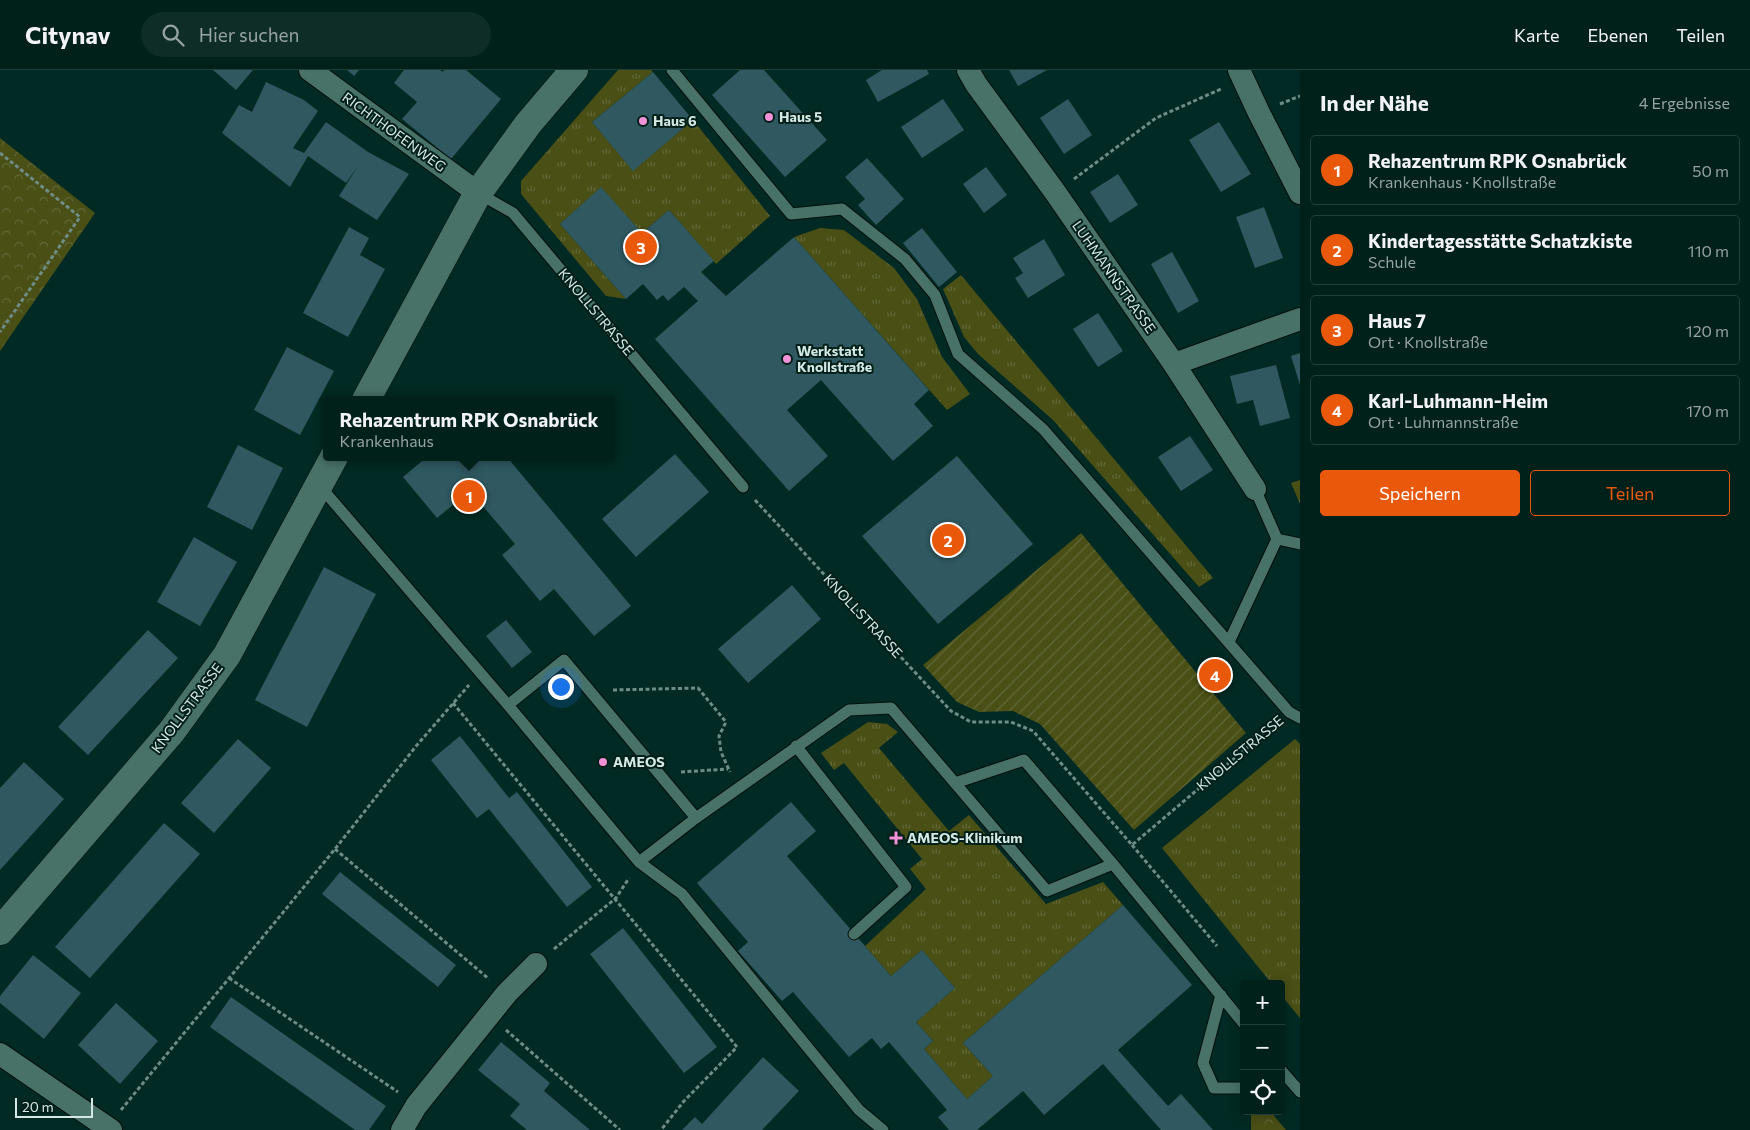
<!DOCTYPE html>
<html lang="de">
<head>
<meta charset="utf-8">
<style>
	:root { --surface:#00201a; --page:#0e2d27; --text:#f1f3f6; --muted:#95a3a2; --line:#223e39; --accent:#ea580c }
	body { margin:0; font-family:Commissioner,sans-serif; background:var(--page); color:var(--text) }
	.controls { position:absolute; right:15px; bottom:15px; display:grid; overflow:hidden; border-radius:5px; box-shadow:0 2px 12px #0003 }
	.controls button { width:45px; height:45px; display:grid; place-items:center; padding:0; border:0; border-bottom:1px solid var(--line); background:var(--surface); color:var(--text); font:25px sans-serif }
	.scale { position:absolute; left:15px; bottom:12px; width:78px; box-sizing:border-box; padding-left:5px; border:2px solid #d4e9e4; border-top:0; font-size:14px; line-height:18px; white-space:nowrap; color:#d4e9e4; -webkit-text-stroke:4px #001f19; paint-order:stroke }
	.you { position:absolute; left:560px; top:616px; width:18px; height:18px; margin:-12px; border:4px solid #fff; border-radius:50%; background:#1a73e8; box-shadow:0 0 0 8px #1a73e833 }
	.badge { display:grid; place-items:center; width:32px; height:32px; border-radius:50%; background:var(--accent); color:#fff; font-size:16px; font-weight:700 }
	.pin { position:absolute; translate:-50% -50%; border:2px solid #fff; box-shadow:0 1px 5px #0006 }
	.popup { position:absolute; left:323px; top:326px; width:292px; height:65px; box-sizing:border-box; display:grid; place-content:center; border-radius:5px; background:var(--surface); filter:drop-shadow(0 1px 4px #0005); font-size:16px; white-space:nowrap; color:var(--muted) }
	.popup b { font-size:19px; color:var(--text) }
	.popup::after { content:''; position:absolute; left:50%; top:100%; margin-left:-10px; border:10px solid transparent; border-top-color:var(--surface) }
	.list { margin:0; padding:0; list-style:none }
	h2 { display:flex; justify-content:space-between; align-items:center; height:65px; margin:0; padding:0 20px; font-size:21px }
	h2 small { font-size:16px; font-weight:400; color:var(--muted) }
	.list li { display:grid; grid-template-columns:32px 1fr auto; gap:15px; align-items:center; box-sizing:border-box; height:70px; margin:0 10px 10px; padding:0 10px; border:1px solid var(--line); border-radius:5px }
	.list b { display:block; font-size:19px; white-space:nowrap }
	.list p { margin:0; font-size:16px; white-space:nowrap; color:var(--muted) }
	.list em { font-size:16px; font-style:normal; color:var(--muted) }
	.actions { display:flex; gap:10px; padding:15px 20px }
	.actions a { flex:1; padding:11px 0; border:1px solid var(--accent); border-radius:5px; text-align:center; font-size:18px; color:var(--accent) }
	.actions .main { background:var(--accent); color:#fff }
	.icon { flex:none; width:28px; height:28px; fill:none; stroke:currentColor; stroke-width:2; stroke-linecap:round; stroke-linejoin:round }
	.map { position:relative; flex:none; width:1300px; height:1060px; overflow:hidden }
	header { display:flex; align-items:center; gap:30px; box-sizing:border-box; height:70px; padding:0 25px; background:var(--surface); border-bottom:1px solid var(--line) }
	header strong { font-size:24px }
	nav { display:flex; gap:28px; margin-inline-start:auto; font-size:18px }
	.search { width:350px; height:45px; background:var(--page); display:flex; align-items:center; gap:12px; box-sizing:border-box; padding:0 18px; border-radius:28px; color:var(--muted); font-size:19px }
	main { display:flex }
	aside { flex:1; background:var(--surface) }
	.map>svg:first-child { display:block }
	.grass { fill:url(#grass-tufts) }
	.forest { fill:url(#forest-crowns) }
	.garden { fill:url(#garden-furrows) }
	.building { fill:#2f5860 }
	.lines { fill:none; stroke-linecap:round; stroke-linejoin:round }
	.lane-casing { stroke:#00100c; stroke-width:13 }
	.street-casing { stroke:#00100c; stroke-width:24 }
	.secondary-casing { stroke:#00100c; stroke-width:29 }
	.path { stroke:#6e8d87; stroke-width:3; stroke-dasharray:4 2.5; stroke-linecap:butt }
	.lane { stroke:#487168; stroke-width:11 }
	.street { stroke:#487168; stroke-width:22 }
	.secondary { stroke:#487168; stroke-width:28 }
	.poi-dot { fill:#f391d6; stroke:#001f19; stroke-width:2 }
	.labels { text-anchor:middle; stroke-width:4; stroke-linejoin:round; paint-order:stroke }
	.poi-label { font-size:14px; font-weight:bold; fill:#d4e9e4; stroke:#001f19; text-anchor:start }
	.street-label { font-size:14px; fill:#d4e9e4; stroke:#001f19 }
</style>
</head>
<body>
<header>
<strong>Citynav</strong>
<div class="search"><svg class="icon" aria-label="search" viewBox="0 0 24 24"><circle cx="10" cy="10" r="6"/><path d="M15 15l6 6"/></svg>Hier suchen</div>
<nav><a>Karte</a><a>Ebenen</a><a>Teilen</a></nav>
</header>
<main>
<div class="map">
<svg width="1300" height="1060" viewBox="0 0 1300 1060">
	<defs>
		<pattern id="grass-tufts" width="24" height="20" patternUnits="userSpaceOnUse" patternTransform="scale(1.25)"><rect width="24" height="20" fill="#494f15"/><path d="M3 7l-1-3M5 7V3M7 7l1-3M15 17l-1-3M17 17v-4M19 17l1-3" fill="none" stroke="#626837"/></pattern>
		<pattern id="forest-crowns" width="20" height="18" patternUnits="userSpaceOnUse" patternTransform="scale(1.25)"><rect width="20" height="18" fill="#494f15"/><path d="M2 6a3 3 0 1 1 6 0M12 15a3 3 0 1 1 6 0" fill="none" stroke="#626837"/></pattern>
		<pattern id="garden-furrows" width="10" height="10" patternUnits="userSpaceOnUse" patternTransform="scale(1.25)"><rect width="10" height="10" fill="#494f15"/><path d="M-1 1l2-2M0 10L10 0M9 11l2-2" fill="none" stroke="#626837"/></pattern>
	</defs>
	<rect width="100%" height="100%" fill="#002a23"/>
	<path class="grass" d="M618,0H651L653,2L592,52L633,100L693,50L770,146L716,194L669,140L642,163L601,118L560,154L626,229L606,226L521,124V111Z
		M820,158L844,160L894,198L917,229L942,287L970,324L947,340L794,167Z
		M961,205L1213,508L1199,517L1053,350L978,284L964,267L943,219Z
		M1300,410V434L1291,413Z
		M868,652L887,654L898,662L879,678L949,761L969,745L1046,834L1103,812L1123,835L963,973L993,1006L967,1029L924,979L933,971L916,952L955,918L922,880L891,906L865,876L926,819L910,799L922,789L844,693L834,700L821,683Z
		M1295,669L1300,674V948L1281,925V914H1272L1162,778Z"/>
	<path class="forest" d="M0,68L95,143L0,281Z
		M1251,1041H1270L1286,1060H1251Z"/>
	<path class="garden" d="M1081,463L1246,663L1134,760L1040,654L1013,641L979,642L957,632L923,595Z"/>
	<path class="building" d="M213,0H253L236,20Z
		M347,0H359L354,6Z
		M404,0H440L443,2L444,0H466L501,29L451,89L402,49L417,32L394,13Z
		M740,0H764L827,70L785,107L712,25Z
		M882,0H927L929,4L878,32L866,10Z
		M1009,0H1047L1018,16Z
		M653,2L693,50L633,101L592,52Z
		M266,12L304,30L318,41L293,78L304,83L326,52L368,82L409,104L377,150L339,126L358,96L346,113L308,86L290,117L222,63L239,35L252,42Z
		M943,29L964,60L922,88L901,57Z
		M1068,29L1092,65L1064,84L1040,48Z
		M1219,52L1251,104L1221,122L1189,70Z
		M867,88L904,129L876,155L858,135L865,129L845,107Z
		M986,97L1007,125L984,143L963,114Z
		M1118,104L1138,135L1110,153L1090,122Z
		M601,117L642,163L669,140L714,191L701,202L726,226L794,167L929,320L914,334L933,356L893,391L821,310L787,340L828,386L789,421L655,269L698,231L684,217L668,231L663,225L657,230L643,214L626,229L560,154Z
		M1264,137L1283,188L1255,198L1236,147Z
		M349,157L369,168L360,185L385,199L348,267L303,243Z
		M922,158L957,202L939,217L903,173Z
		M1044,169L1065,205L1028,228L1015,208L1023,203L1013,188Z
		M1172,182L1199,231L1178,243L1151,194Z
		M1098,243L1123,281L1098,297L1073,259Z
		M287,277L334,301L300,365L254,340Z
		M1300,283V315L1291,286Z
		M1276,295L1290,348L1260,356L1253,330L1237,334L1230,306Z
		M1190,366L1213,400L1181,421L1158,387Z
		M238,375L283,398L252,460L207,437Z
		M675,384L709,422L636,487L602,449Z
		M957,386L1033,474L938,554L862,466Z
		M427,387H507L631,536L594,566L554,519L540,531L502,485L515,474L470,421L437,448L403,407Z
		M194,467L237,492L200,556L157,532Z
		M324,497L376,524L307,657L255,630Z
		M792,515L821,549L748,613L718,579Z
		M506,550L532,582L512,598L486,566Z
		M148,560L178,588L88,685L58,657Z
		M460,666L509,728L517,722L592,817L567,837L489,739L477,748L431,690Z
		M238,669L271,698L214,763L181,733Z
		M24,692L64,729L0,800V718Z
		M791,732L816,761L787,786L891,906L922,880L955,918L916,952L933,971L924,979L967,1029L993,1006L963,973L1123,835L1192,915L1118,980L1168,1036L1181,1024L1213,1060H1161L1103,994L1044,1045L1023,1021L977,1060H949L938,1047L947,1040L889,972L881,979L872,968L849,987L793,922L782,931L738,881L748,872L697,813Z
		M164,753L200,784L90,908L55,877Z
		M340,802L456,895L438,917L322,824Z
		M623,858L717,977L684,1003L590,884Z
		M33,885L81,923L44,969L0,933V926Z
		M231,927L386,1036L369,1060H355L210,957Z
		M116,933L158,971L120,1014L78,975Z
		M501,972L550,1013L544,1021L590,1060H527L510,1046L520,1034L478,1000Z
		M763,987L799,1021L762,1060H682L695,1047L702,1054Z"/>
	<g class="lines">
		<g class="lane-casing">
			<path id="lane" d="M672,0L791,144L842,139L905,189L935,225L958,284L1043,359L1289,642L1300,648
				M478,123L513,143L743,417
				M319,415L508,635L639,792L682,824L859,1040L883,1060
				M1277,469L1300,474
				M1229,572L1277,469L1255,419
				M508,635L564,590L696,748
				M796,676L906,817L854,864
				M955,713L1024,690L1113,794L1244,954
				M639,792L696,748L849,640L891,638L1047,821L1113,794
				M1221,925L1203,993L1214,1018H1244
				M1281,1000L1300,1022"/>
		</g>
		<g class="street-casing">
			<path id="street" d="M310,0L478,123
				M968,0L976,14L1055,122L1174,294L1255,419
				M1239,0L1259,43L1300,123
				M1174,294L1300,249
				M0,984L111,1060
				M402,1060L416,1036L507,923L536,894"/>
		</g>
		<g class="secondary-casing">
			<path id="secondary" d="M366,330L478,123L528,54L574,0
				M0,861L172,661L227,585L334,387"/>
		</g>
		<path class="path" d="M1280,34L1300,26
			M0,83L80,147L0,262
			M1074,109L1156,48L1221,19
			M755,430L951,641L971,652H1011L1033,661L1132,775L1275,654
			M613,620L698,618L726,652L719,666L721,682L730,702
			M453,633L737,977L684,1031L661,1060
			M681,702L728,699
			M1132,775L1217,876
			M335,779L489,909
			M554,879L616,828L629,808
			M229,908L398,1022
			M506,960L620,1060
			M121,1040L335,779L417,675L469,615"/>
		<use href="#lane" class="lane"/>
		<use href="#street" class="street"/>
		<use href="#secondary" class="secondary"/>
	</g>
	<g class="poi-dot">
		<circle cx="769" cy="47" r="5"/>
		<circle cx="643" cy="51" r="5"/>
		<circle cx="787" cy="289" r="5"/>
		<circle cx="603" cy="692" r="5"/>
		<path d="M893.5 760.5h5v5h5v5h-5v5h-5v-5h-5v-5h5z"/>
	</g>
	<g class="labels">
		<g class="poi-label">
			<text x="779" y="52">Haus 5</text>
			<text x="653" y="56">Haus 6</text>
			<text x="797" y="286">Werkstatt<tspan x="797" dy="16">Knollstraße</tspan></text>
			<text x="613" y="697">AMEOS</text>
			<text x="907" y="773">AMEOS-Klinikum</text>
		</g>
		<g class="street-label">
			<text transform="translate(394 62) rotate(36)" y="5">RICHTHOFENWEG</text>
			<text transform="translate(1114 207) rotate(55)" y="5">LUHMANNSTRASSE</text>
			<text transform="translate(596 242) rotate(50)" y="5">KNOLLSTRASSE</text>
			<text transform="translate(863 546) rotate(47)" y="5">KNOLLSTRASSE</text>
			<text transform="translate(187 638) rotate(-53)" y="5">KNOLLSTRASSE</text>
			<text transform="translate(1240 683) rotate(-40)" y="5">KNOLLSTRASSE</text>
		</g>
	</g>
</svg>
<div class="controls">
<button>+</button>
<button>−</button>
<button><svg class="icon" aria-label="locate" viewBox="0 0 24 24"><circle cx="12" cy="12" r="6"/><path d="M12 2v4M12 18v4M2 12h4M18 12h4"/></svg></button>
</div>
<div class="scale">20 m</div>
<div class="you"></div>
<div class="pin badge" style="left:469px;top:426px">1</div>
<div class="popup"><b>Rehazentrum RPK Osnabrück</b>Krankenhaus</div>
<div class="pin badge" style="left:948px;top:470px">2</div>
<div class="pin badge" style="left:641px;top:177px">3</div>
<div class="pin badge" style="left:1215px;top:605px">4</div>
</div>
<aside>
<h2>In der Nähe<small>4 Ergebnisse</small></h2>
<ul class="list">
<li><span class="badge">1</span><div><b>Rehazentrum RPK Osnabrück</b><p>Krankenhaus · Knollstraße</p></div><em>50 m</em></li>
<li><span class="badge">2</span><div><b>Kindertagesstätte Schatzkiste</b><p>Schule</p></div><em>110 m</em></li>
<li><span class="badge">3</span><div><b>Haus 7</b><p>Ort · Knollstraße</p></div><em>120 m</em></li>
<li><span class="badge">4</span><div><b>Karl-Luhmann-Heim</b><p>Ort · Luhmannstraße</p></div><em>170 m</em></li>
</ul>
<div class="actions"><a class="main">Speichern</a><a>Teilen</a></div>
</aside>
</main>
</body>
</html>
